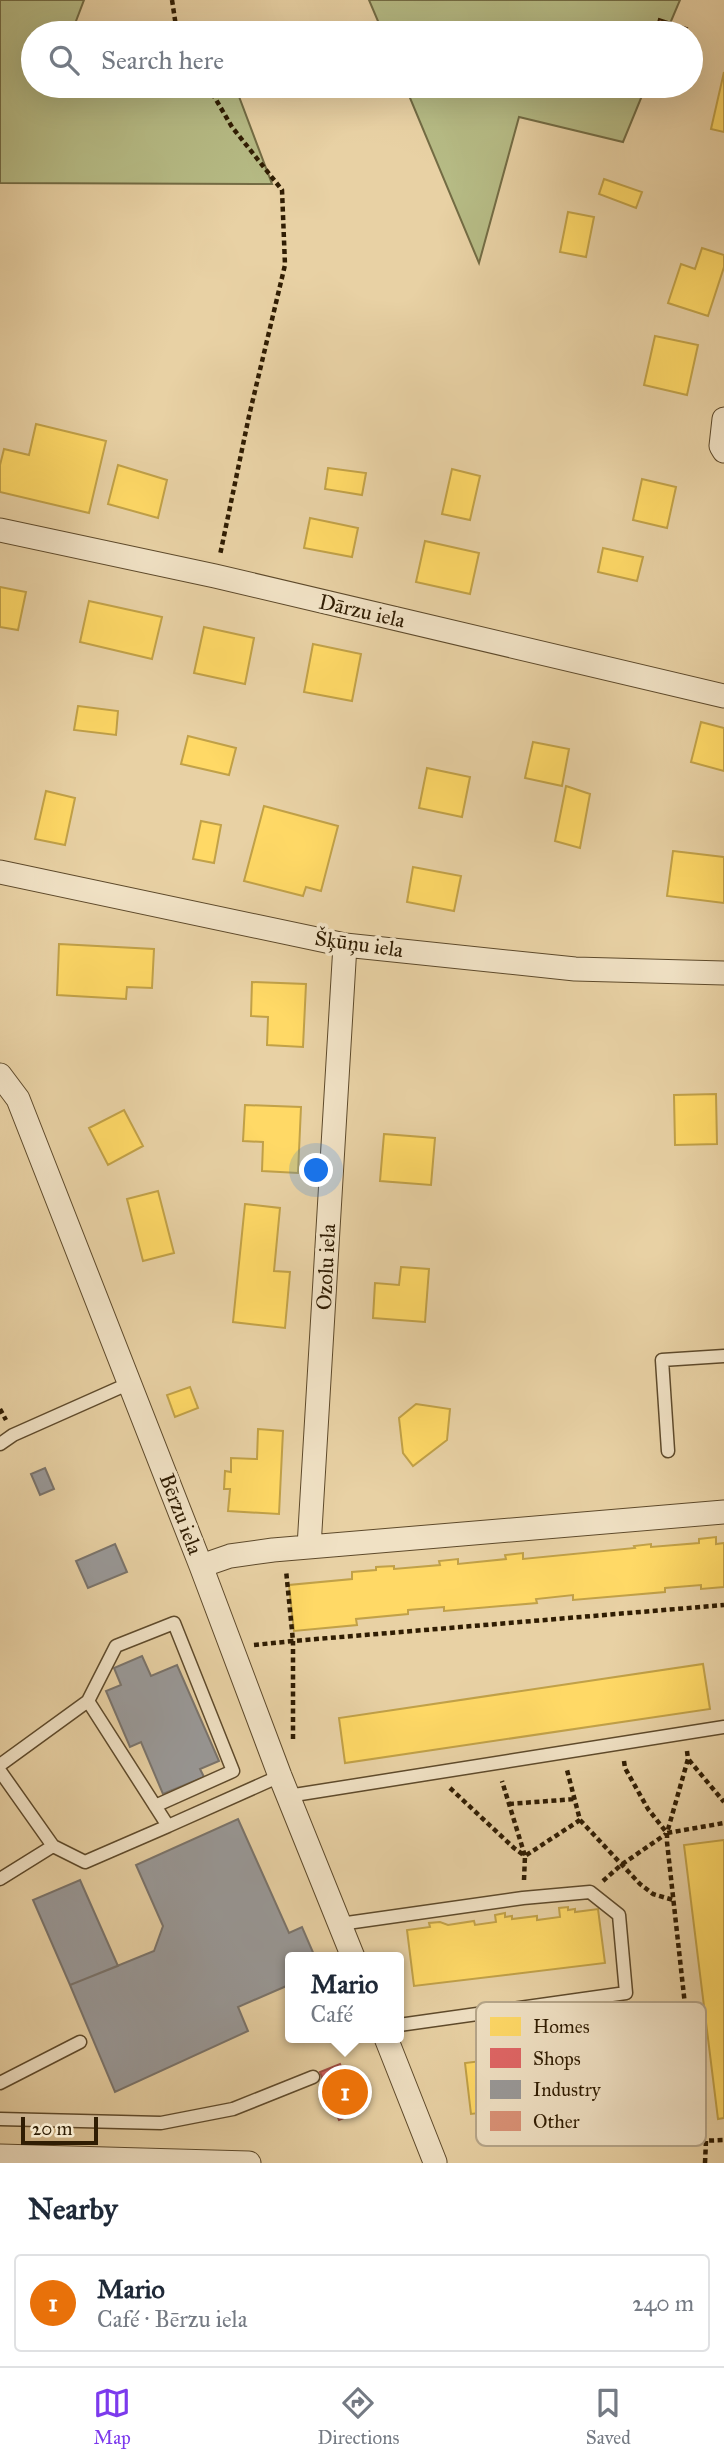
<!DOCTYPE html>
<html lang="en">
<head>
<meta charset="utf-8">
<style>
	:root { --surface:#fff; --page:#f2f2f3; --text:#1f2937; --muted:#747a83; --line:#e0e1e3; --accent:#7c3aed }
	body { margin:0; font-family:"IM FELL Great Primer",serif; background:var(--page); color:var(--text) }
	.scale { position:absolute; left:21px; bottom:18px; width:77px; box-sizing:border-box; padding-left:7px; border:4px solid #301d03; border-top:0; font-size:19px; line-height:24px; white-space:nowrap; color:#301d03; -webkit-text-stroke:5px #f0e1c4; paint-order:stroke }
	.you { position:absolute; left:317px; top:1171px; width:24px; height:24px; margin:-18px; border:5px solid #fff; border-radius:50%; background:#1a73e8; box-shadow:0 0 0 10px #1a73e833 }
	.badge { display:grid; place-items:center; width:46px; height:46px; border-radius:50%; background:var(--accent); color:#fff; font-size:23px; font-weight:700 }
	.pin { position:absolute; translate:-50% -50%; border:4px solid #fff; box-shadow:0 2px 7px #0006 }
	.popup { position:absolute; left:285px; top:1952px; width:119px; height:91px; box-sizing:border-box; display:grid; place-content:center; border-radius:7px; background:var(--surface); filter:drop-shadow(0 2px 5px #0005); font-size:23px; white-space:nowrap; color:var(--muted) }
	.popup b { font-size:26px; color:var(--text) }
	.popup::after { content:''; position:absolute; left:50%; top:100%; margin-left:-14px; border:14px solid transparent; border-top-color:var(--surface) }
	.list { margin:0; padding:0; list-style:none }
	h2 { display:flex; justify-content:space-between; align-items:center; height:91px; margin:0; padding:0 28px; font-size:30px }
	h2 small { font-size:23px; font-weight:400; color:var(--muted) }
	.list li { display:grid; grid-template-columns:46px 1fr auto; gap:21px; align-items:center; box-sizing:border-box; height:98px; margin:0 14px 14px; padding:0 14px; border:2px solid var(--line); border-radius:7px }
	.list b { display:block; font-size:26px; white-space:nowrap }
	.list p { margin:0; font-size:23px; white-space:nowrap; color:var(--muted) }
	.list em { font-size:23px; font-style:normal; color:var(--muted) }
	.icon { flex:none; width:38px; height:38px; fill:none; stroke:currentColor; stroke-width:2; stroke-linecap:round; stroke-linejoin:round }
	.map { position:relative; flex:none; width:724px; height:2163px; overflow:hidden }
	.search { position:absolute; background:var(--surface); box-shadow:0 7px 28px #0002; left:21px; right:21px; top:21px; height:77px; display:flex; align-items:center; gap:18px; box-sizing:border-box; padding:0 24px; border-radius:38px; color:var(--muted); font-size:26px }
	.sheet { height:203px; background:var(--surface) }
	nav { display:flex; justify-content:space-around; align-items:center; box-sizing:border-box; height:98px; border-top:2px solid var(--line); background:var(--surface); font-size:19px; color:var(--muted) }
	nav a { display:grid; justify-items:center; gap:4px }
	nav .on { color:var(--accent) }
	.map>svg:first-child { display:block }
	.green { fill:#b6bb85; stroke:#736c44; stroke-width:2 }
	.homes { fill:#ffd966; stroke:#c1a148; stroke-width:2 }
	.shops { fill:#e06666; stroke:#ab5048; stroke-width:2 }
	.industry { fill:#999; stroke:#7a746c; stroke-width:2 }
	.building { fill:#da9277; stroke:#301d03; stroke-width:2 }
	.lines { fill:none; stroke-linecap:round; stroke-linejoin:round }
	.service-casing { stroke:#5e4a2b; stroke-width:15 }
	.minor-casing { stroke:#5e4a2b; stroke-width:25 }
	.path { stroke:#301d03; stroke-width:4.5; stroke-dasharray:5 3.5; stroke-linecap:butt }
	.service { stroke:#f0e1c4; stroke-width:12 }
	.minor { stroke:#f0e1c4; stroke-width:23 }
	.labels { text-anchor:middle; stroke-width:7; stroke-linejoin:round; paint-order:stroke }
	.street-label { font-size:21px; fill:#301d03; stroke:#f0e1c4 }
	.key { fill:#f0e1c4; stroke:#b6a68a; stroke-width:2 }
	.key-label { font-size:19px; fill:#301d03 }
</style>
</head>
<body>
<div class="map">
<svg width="724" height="2163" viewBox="0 0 724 2163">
	<rect width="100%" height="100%" fill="#e8d1a4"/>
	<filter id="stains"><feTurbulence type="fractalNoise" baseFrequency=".00286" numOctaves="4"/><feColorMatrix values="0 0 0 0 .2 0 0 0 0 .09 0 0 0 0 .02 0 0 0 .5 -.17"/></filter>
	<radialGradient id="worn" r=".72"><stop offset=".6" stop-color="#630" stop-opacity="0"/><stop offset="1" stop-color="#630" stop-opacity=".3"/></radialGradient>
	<path class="green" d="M0,0H84L73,29L74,33H33V86H88L90,89L129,86H235L272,184L0,183Z
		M369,0H680L666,33H383Z
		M405,86H646L623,142L519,117L479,263Z"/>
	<path class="homes" d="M724,72V132L711,129Z
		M604,179L642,192L636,208L599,194Z
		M568,212L594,217L586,257L560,252Z
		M702,248L724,255V267L708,316L668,303L681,264L695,269Z
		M655,336L698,345L687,395L644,385Z
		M36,424L106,441L89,513L0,492V465L4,449L29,455Z
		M118,465L167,480L158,518L108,504Z
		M328,468L366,473L362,495L325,489Z
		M452,469L480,476L470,520L442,514Z
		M642,479L676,487L667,528L633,520Z
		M310,518L358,528L352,557L304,548Z
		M425,541L479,553L470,594L416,582Z
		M603,548L643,557L637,581L598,572Z
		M0,587L26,592L18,630L0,627Z
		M89,601L162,617L152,659L80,642Z
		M204,627L254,638L245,684L194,673Z
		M313,644L361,654L352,701L304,692Z
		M78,706L118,711L116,735L74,730Z
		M701,722L724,728V771L691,762Z
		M188,736L236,748L229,775L181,764Z
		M533,742L569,749L562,786L525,778Z
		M427,768L470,777L462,817L419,808Z
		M566,786L590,794L580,848L555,841Z
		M46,791L75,798L65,845L35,839Z
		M264,806L338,826L321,891L306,887L303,896L244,881Z
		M201,821L221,825L214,863L193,859Z
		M673,851L724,857V903L667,896Z
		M413,867L461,876L454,911L407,902Z
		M59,944L154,949L152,988L127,987L126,999L57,995Z
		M252,982L306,984L303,1047L267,1045L268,1017L251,1016Z
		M716,1094L717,1144L675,1145L674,1095Z
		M245,1105L301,1107L298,1173L262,1171L263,1142L243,1141Z
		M124,1110L143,1146L108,1165L89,1128Z
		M384,1134L435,1138L431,1185L380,1181Z
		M158,1191L174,1253L143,1261L127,1199Z
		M245,1204L280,1208L274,1271L290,1272L285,1328L233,1322Z
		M401,1267L429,1269L425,1322L373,1318L375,1283L399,1285Z
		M190,1387L198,1408L175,1417L167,1395Z
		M416,1404L450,1409L447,1440L413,1466L403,1453L399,1418Z
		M258,1429L283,1431L279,1514L228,1511L230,1489H224L225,1471L231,1472V1458L257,1459Z
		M716,1537V1544L724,1543V1587L701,1589V1585L665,1588V1592L573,1600V1595L536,1599L537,1603L444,1611V1607L408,1610V1614L356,1619L357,1625L294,1631L289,1585L352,1579V1572L376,1570V1567L394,1566V1569L440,1565L439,1561L458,1559V1564L506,1559L505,1555L523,1553V1559L635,1548L634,1546L651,1544V1547L699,1543V1539Z
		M703,1664L710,1709L345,1763L339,1718Z
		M724,1840V2118L718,2119L684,1845Z
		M568,1907V1910L575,1909V1912L598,1909L605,1963L414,1986L407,1930L430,1927L429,1923L440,1922L448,1925L474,1921L475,1925L496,1922L495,1915L505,1913V1917L512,1916V1919L537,1916V1920L560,1917L559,1908Z
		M568,2046V2050L593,2047L600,2098L471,2114L465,2063L489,2060V2056L503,2054L504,2058L554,2052V2048Z"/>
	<path class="shops" d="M340,2064L359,2112L339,2120L320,2072Z"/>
	<path class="industry" d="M45,1468L54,1489L40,1495L31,1474Z
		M115,1544L127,1572L88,1588L76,1561Z
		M142,1656L151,1676L177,1665L219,1761L200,1769L204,1777L163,1794L141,1742L130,1747L106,1691L121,1685L114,1668Z
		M238,1819L289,1933L302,1927L315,1957H291V1984L238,2007L248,2031L115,2092L70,1985L154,1951L163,1926L136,1865Z
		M80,1880L118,1966L70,1985L33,1900Z"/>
	<path class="building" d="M659,19L687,28L685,33H655Z"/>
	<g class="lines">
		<g class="service-casing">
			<path id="service" d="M0,1444L13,1435L130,1383
				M668,1451L662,1360L724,1356
				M88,1701L168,1826L280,1776
				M0,1765L88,1701L116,1646L174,1623L233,1771L155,1806
				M0,1771L53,1846L85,1862L168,1826
				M288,1796L724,1727
				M0,1879L53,1846
				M340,1924L523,1898L590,1892L619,1915L626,1993L399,2025
				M0,2083L80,2042
				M0,2119L161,2123L233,2109L313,2077"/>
		</g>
		<g class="minor-casing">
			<path id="minor" d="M724,419L721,446L724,451
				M0,530L215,576L724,696
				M0,872L345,945L575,969L724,973
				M0,1075L18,1099L201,1566L280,1776L353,1957
				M309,1547L345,945
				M201,1566L230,1556L273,1550L724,1512
				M386,2038L435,2162
				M0,2156L249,2163"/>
		</g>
		<path class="path" d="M172,0L177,33
			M208,86L232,127L282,190L285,265L249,416L220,555
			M0,1409L6,1420
			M254,1645L293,1641L286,1570
			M293,1739V1641L724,1605
			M687,1751L688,1759L667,1833V1842L700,2141
			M689,1760L724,1802
			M624,1761L625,1768L648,1809L667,1833L724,1823
			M450,1788L514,1848L525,1856L502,1781
			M509,1804L575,1799
			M580,1820L640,1884L653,1894L673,1900
			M524,1880L525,1856L580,1820L567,1770
			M603,1881L621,1865L666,1834
			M628,2011L641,2098L673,2142L724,2140
			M705,2163L706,2141"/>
		<use href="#service" class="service"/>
		<use href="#minor" class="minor"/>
	</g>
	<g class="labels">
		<g class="street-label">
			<text transform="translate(362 611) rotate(13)" y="7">Dārzu iela</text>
			<text transform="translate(359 944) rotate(8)" y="7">Šķūņu iela</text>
			<text transform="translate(326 1267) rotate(-87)" y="7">Ozolu iela</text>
			<text transform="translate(181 1514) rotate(69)" y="7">Bērzu iela</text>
		</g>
	</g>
	<rect x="476" y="2002" width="230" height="144" rx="10" class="key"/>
	<rect x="490" y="2017" width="31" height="19" fill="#ffd966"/>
	<rect x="490" y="2048" width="31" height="20" fill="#e06666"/>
	<rect x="490" y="2080" width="31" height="19" fill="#999"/>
	<rect x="490" y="2111" width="31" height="20" fill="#da9277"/>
	<g class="key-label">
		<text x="533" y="2033">Homes</text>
		<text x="533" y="2065">Shops</text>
		<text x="533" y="2096">Industry</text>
		<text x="533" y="2128">Other</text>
	</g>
	<rect width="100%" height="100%" filter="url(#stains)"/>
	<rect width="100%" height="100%" fill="url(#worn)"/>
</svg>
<div class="scale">20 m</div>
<div class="you"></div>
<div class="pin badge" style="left:345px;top:2092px;background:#e8710a">1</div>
<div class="popup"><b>Mario</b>Café</div>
<div class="search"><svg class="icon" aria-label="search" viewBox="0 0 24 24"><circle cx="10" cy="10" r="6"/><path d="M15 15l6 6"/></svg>Search here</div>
</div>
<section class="sheet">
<h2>Nearby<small></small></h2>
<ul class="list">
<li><span class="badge" style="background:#e8710a">1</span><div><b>Mario</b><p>Café · Bērzu iela</p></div><em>240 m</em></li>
</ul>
</section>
<nav>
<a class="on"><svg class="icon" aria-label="map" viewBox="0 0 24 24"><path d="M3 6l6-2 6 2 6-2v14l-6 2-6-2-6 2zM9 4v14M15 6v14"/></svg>Map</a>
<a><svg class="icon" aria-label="directions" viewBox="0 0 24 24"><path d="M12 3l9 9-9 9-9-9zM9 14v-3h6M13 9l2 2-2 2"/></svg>Directions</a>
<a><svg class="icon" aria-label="saved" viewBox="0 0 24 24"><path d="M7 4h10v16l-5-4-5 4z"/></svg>Saved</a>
</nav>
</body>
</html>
